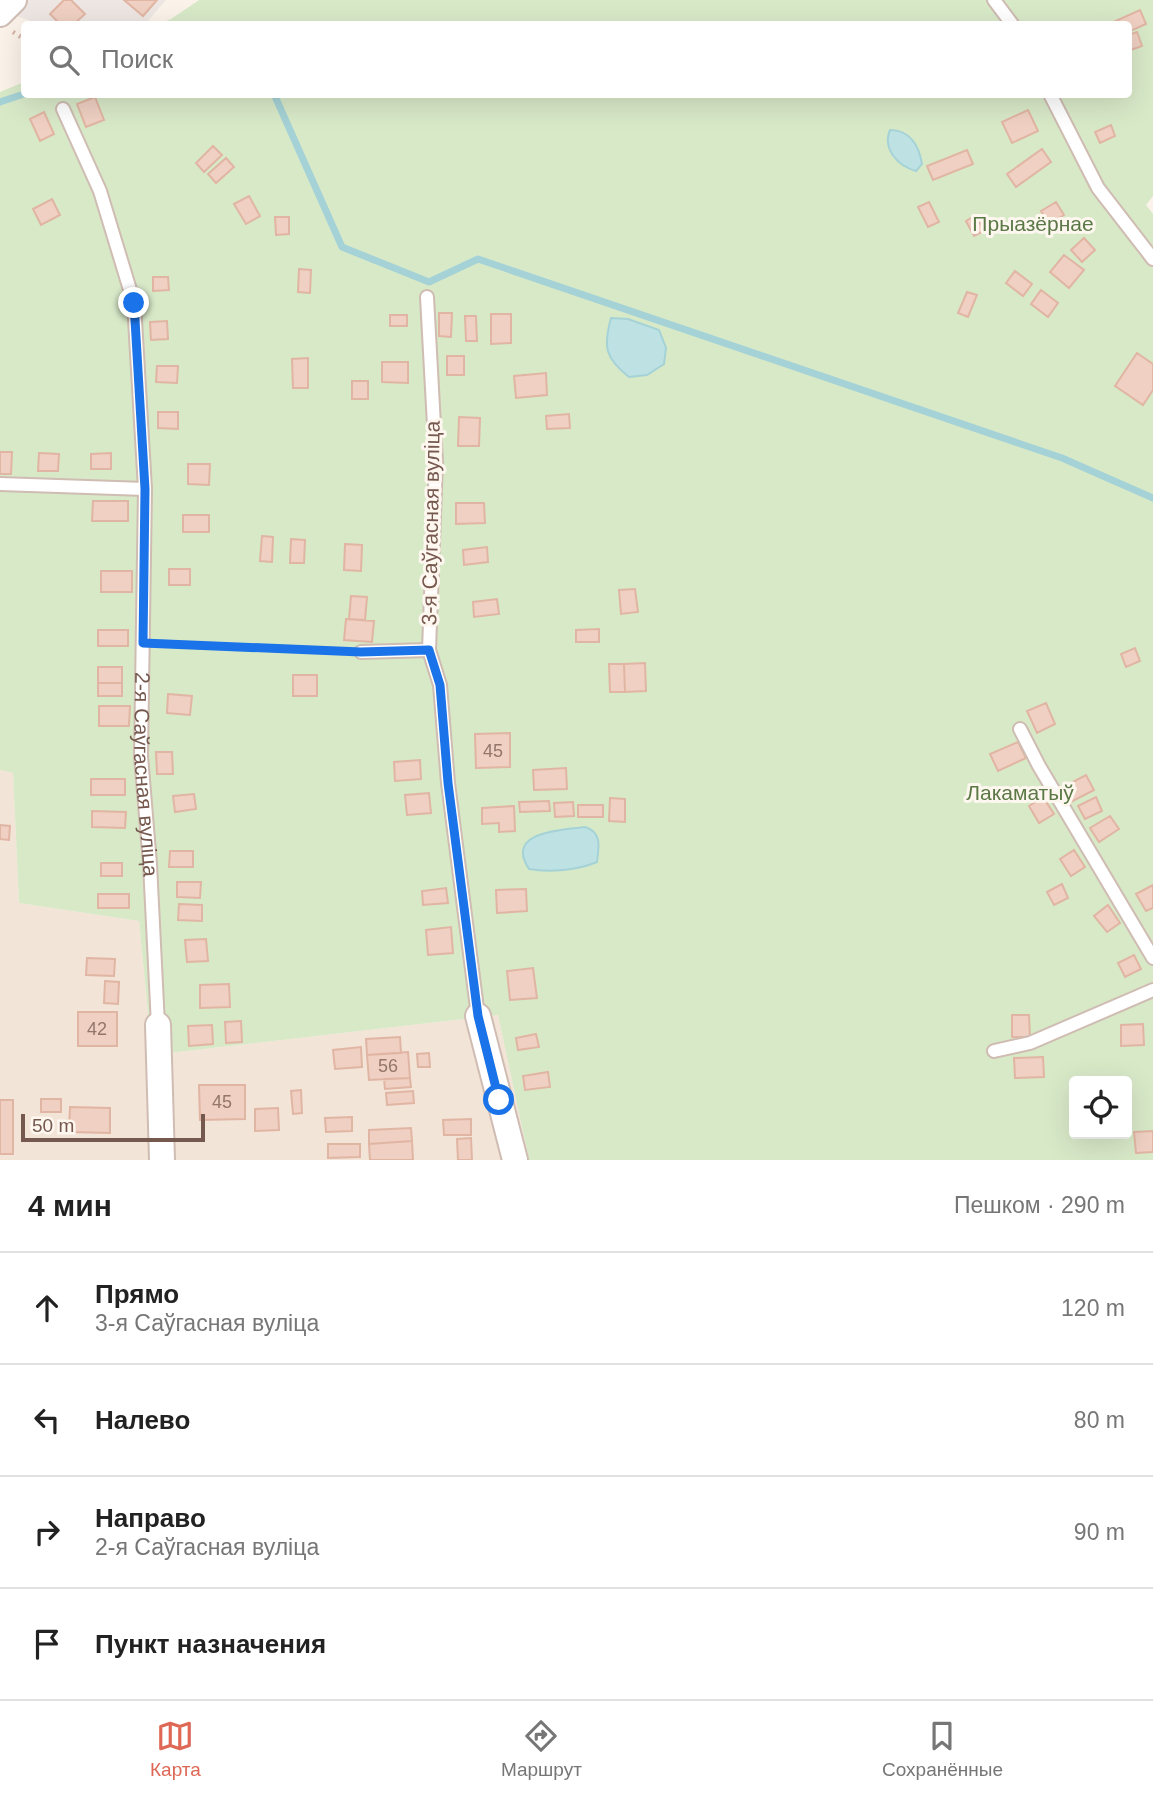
<!DOCTYPE html>
<html lang="ru">
<head>
<meta charset="utf-8">
<style>
	:root { --surface:#fff; --page:#f2f2f2; --text:#222; --muted:#767676; --line:#e0e0e0; --accent:#de6855 }
	body { margin:0; font-family:Arial,sans-serif; background:var(--page); color:var(--text) }
	.controls { position:absolute; right:21px; bottom:21px; display:grid; overflow:hidden; border-radius:7px; box-shadow:0 7px 28px #0002 }
	.controls button { width:63px; height:63px; display:grid; place-items:center; padding:0; border:0; border-bottom:2px solid var(--line); background:var(--surface); color:var(--text); font:35px sans-serif }
	.scale { position:absolute; left:21px; bottom:18px; width:184px; box-sizing:border-box; padding-left:7px; border:4px solid #75584e; border-top:0; font-size:19px; line-height:24px; white-space:nowrap; color:#75584e; -webkit-text-stroke:5px #fef7ef; paint-order:stroke }
	.stop { position:absolute; width:21px; height:21px; margin:-16px; border:5px solid #1a73e8; border-radius:50%; background:#fff }
	.stop.end { background:#1a73e8; border-color:#fff; box-shadow:0 2px 7px #0008 }
	.list { margin:0; padding:0; list-style:none }
	h2 { display:flex; justify-content:space-between; align-items:center; height:91px; margin:0; padding:0 28px; font-size:30px }
	h2 small { font-size:23px; font-weight:400; color:var(--muted) }
	.list li { display:grid; grid-template-columns:46px 1fr auto; gap:21px; align-items:center; box-sizing:border-box; height:112px; padding:0 28px; border-top:2px solid var(--line) }
	.list b { display:block; font-size:26px; white-space:nowrap }
	.list p { margin:0; font-size:23px; white-space:nowrap; color:var(--muted) }
	.list em { font-size:23px; font-style:normal; color:var(--muted) }
	.icon { flex:none; width:38px; height:38px; fill:none; stroke:currentColor; stroke-width:2; stroke-linecap:round; stroke-linejoin:round }
	.map { position:relative; flex:none; width:1153px; height:1160px; overflow:hidden }
	.search { position:absolute; background:var(--surface); box-shadow:0 7px 28px #0002; left:21px; right:21px; top:21px; height:77px; display:flex; align-items:center; gap:18px; box-sizing:border-box; padding:0 24px; border-radius:7px; color:var(--muted); font-size:26px }
	.sheet { height:539px; background:var(--surface) }
	nav { display:flex; justify-content:space-around; align-items:center; box-sizing:border-box; height:98px; border-top:2px solid var(--line); background:var(--surface); font-size:19px; color:var(--muted) }
	nav a { display:grid; justify-items:center; gap:4px }
	nav .on { color:var(--accent) }
	.map>svg:first-child { display:block }
	.residential { fill:#f3e4d8 }
	.industrial { fill:#ede6e2 }
	.green { fill:#d8e9c8; fill-rule:evenodd }
	.water { fill:#bee2e4; stroke:#a5d2d6; stroke-width:2 }
	.lines { fill:none; stroke-linecap:round; stroke-linejoin:round }
	.stream { stroke:#a5d2d6; stroke-width:7 }
	.building { fill:#efd0c2; stroke:#e1b5a3; stroke-width:2 }
	.service-casing { stroke:#cfbcb2; stroke-width:16 }
	.minor-casing { stroke:#cfbcb2; stroke-width:28 }
	.path { stroke:#d5b3a5; stroke-width:4.5; stroke-dasharray:2 5; stroke-linecap:butt }
	.service { stroke:#fff; stroke-width:12 }
	.minor { stroke:#fff; stroke-width:24 }
	.route { stroke:#1a73e8; stroke-width:9 }
	.labels { text-anchor:middle; stroke-width:6; stroke-linejoin:round; paint-order:stroke }
	.number-label { font-size:18px; fill:#94766b }
	.park-label { font-size:21px; fill:#5a7946; stroke:#fef7ef }
	.street-label { font-size:21px; fill:#75584e; stroke:#fef7ef }
</style>
</head>
<body>
<div class="map">
<svg width="1153" height="1160" viewBox="0 0 1153 1160">
	<rect width="100%" height="100%" fill="#fbf3e9"/>
	<path class="residential" d="M0,770L13,773L19,903L139,921L152,1055L498,1015L529,1160H0Z"/>
	<path class="industrial" d="M0,0H166L147,22L133,24H38L4,11Z"/>
	<path class="green" d="M199,0H1153V196L1146,205L1153,214V1160H529L498,1015L152,1055L139,921L19,903L13,773L0,770V92L24,82V94H1128V24H159L171,19ZM1074,1081H1127V1134H1074Z"/>
	<path class="water" d="M890,130C910,130 919,146 922,164L916,171C898,166 882,149 890,130Z
		M611,318L628,319L659,330L666,348L664,364L647,375L629,377C605,358 603,347 611,318Z
		M585,827C602,832 599,847 597,862C578,870 549,873 529,869C504,831 563,830 585,827Z"/>
	<g class="lines">
		<path class="stream" d="M274,94L342,247L429,282L478,259L1062,458L1153,498
			M0,102L24,94"/>
	</g>
	<path class="building" d="M64,0H71L85,14L74,24H60L50,14Z
		M124,0H157L143,16Z
		M1140,10L1146,24L1128,32V24H1112L1111,23Z
		M1137,32L1142,46L1128,51V35Z
		M95,97L104,120L86,127L77,104Z
		M1028,110L1038,131L1012,143L1002,122Z
		M44,112L54,134L40,141L30,119Z
		M1111,125L1115,136L1100,143L1095,132Z
		M213,146L222,155L204,172L196,163Z
		M1042,149L1051,162L1016,187L1007,174Z
		M967,150L973,164L933,180L927,166Z
		M226,158L234,167L216,183L208,174Z
		M249,196L260,216L246,224L234,204Z
		M52,199L60,215L41,225L33,209Z
		M929,202L939,222L928,227L918,207Z
		M1056,202L1064,215L1049,224L1041,211Z
		M976,215L984,231L974,236L966,221Z
		M275,217H289V234L276,235Z
		M1084,238L1095,250L1082,262L1071,250Z
		M1064,255L1084,270L1069,288L1050,272Z
		M299,269L311,270L310,293L298,292Z
		M1015,271L1032,284L1023,296L1006,283Z
		M153,277H168L169,290L153,291Z
		M1041,290L1058,303L1048,317L1031,304Z
		M967,292L977,295L968,317L958,313Z
		M439,313H452L451,337L439,336Z
		M491,314H511V343L491,344Z
		M390,315H407V326H390Z
		M465,316H476L477,341H466Z
		M167,321L168,339L151,340L150,322Z
		M1137,353L1153,364V390L1143,405L1115,386Z
		M447,356H464V375H447Z
		M308,358V388H293L292,359Z
		M382,362H408V383L382,382Z
		M157,366H178L177,383L156,382Z
		M546,373L547,395L516,398L514,376Z
		M352,381H368V399H352Z
		M158,412H178V429L158,428Z
		M569,414L570,428L547,429L546,416Z
		M459,417L480,418L479,446H458Z
		M0,452H12L11,474H0Z
		M39,453L59,454L58,471H38Z
		M111,453V469H91V454Z
		M188,464H210L209,485L188,484Z
		M93,501H128V521H92Z
		M456,503H484L485,523L456,524Z
		M183,515H209V532H183Z
		M262,536L273,537L272,562L260,561Z
		M291,539L305,540L304,563H290Z
		M345,544L362,545L361,571L344,570Z
		M487,547L488,562L464,565L463,550Z
		M169,569H190V585H169Z
		M101,571H132V592H101Z
		M635,589L638,612L621,614L619,590Z
		M351,596L367,597L365,620L349,619Z
		M497,599L499,614L474,617L473,602Z
		M346,619L374,621L372,642L344,640Z
		M599,629V642H576V630Z
		M98,630H128V646H98Z
		M1135,648L1140,661L1126,667L1121,654Z
		M645,663L646,691L625,692L624,664Z
		M609,664H624L625,692H610Z
		M98,667H122V683H98Z
		M293,675H317V696H293Z
		M98,683H122V696H98Z
		M168,694L192,696L190,715L167,713Z
		M1046,703L1055,724L1037,733L1027,711Z
		M99,706H130L129,726H99Z
		M510,733V767L476,768L475,734Z
		M1018,742L1026,758L998,771L990,754Z
		M156,752H172L173,774H157Z
		M420,760L421,779L395,781L394,762Z
		M566,768L567,789L534,790L533,770Z
		M1086,775L1094,790L1071,802L1063,787Z
		M91,779H125V795H91Z
		M429,793L431,813L407,815L405,795Z
		M194,794L196,809L175,812L173,796Z
		M1043,797L1054,814L1039,823L1029,806Z
		M1096,797L1102,811L1085,819L1078,806Z
		M610,798L625,799V822L609,821Z
		M549,801L550,811L520,812L519,802Z
		M573,802L574,816L555,817L554,803Z
		M578,805H603V817H578Z
		M514,806L515,831L499,832V823L482,824V808Z
		M92,811L126,812L125,828L92,827Z
		M1110,816L1119,829L1099,842L1090,828Z
		M0,825L10,826L9,840L0,839Z
		M1074,850L1085,867L1071,876L1060,859Z
		M170,851H193V867H169Z
		M101,863H122V876H101Z
		M177,882H201L200,898L177,897Z
		M1062,884L1068,898L1054,905L1047,892Z
		M1153,885V908L1146,911L1136,894Z
		M446,888L448,903L423,905L422,891Z
		M526,889L527,911L497,913L496,890Z
		M98,894H129V908H98Z
		M179,904L202,905V921L178,920Z
		M1108,905L1120,923L1107,932L1094,916Z
		M451,927L453,953L428,955L426,930Z
		M206,939L208,961L187,962L185,940Z
		M1134,955L1141,969L1125,977L1118,963Z
		M87,958L115,959L114,976L86,975Z
		M533,968L537,998L510,1000L507,971Z
		M105,981L119,982L118,1004L104,1003Z
		M229,984L230,1007L200,1008V985Z
		M78,1012H117V1046H78Z
		M1012,1015H1029L1030,1037H1012Z
		M241,1021L242,1042L226,1043L225,1022Z
		M1143,1024L1144,1045L1121,1046V1025Z
		M212,1025L213,1044L189,1046L188,1026Z
		M536,1034L539,1047L518,1050L516,1038Z
		M400,1037L401,1053L367,1055L366,1039Z
		M361,1047L362,1067L335,1069L333,1050Z
		M408,1052L410,1078L369,1080L367,1055Z
		M429,1053L430,1067H418L417,1054Z
		M1043,1057L1044,1077L1015,1078L1014,1058Z
		M548,1072L550,1087L525,1090L523,1076Z
		M410,1078L411,1087L385,1089L384,1079Z
		M199,1085H245V1119L200,1120Z
		M301,1090L302,1113L293,1114L291,1091Z
		M413,1091L414,1103L387,1105L386,1093Z
		M41,1099H61V1112H41Z
		M0,1100H13V1154H0Z
		M70,1107L110,1108V1133L69,1132Z
		M278,1108L279,1130L255,1131V1109Z
		M352,1117V1131L326,1132L325,1118Z
		M471,1119V1135H444L443,1120Z
		M411,1128L412,1141L369,1144V1130Z
		M1153,1131V1152L1136,1153L1134,1132Z
		M471,1138L472,1160H458L457,1139Z
		M412,1141L413,1160H370L369,1144Z
		M328,1144H360V1157L328,1158Z"/>
	<g class="lines">
		<g class="service-casing">
			<g id="service">
				<path d="M994,0L1012,24"/>
				<path d="M1050,94L1098,188L1153,259"/>
				<path id="s1" d="M63,109L100,191L134,303L145,489L141,756L150,864L158,1025"/>
				<path d="M427,297L436,462L429,650L440,685L448,783L478,1016"/>
				<path d="M0,484L145,489"/>
				<path d="M361,652L429,650"/>
				<path d="M1020,729L1039,766L1153,958"/>
				<path d="M994,1051L1030,1043L1153,990"/>
			</g>
		</g>
		<g class="minor-casing">
			<path id="minor" d="M0,14L14,0
				M478,1016L515,1160
				M158,1025L162,1160"/>
		</g>
		<path class="path" d="M13,32L24,39
			M158,644L345,651"/>
		<use href="#service" class="service"/>
		<use href="#minor" class="minor"/>
	</g>
	<g class="lines">
		<path class="route" d="M134,303L145,489L143,643L361,652L429,650L440,685L448,783L478,1016L499,1100"/>
	</g>
	<g class="labels">
		<g class="number-label">
			<text x="493" y="757">45</text>
			<text x="97" y="1035">42</text>
			<text x="388" y="1072">56</text>
			<text x="222" y="1108">45</text>
		</g>
		<g class="park-label">
			<text x="1033" y="231">Прыазёрнае</text>
			<text x="1020" y="800">Лакаматыў</text>
		</g>
		<g class="street-label">
			<text transform="translate(431 523) rotate(-89)" y="7">3-я Саўгасная вуліца</text>
			<text dy="7" stroke="none"><textPath href="#s1" startOffset="679">2-я Саўгасная вуліца</textPath></text>
		</g>
	</g>
</svg>
<div class="controls">
<button><svg class="icon" aria-label="locate" viewBox="0 0 24 24"><circle cx="12" cy="12" r="6"/><path d="M12 2v4M12 18v4M2 12h4M18 12h4"/></svg></button>
</div>
<div class="scale">50 m</div>
<div class="stop" style="left:499px;top:1100px"></div>
<div class="stop end" style="left:134px;top:303px"></div>
<div class="search"><svg class="icon" aria-label="search" viewBox="0 0 24 24"><circle cx="10" cy="10" r="6"/><path d="M15 15l6 6"/></svg>Поиск</div>
</div>
<section class="sheet">
<h2>4 мин<small>Пешком · 290 m</small></h2>
<ul class="list">
<li><svg class="icon" aria-label="ahead" viewBox="0 0 24 24"><path d="M12 20V5M6 11l6-6 6 6"/></svg><div><b>Прямо</b><p>3-я Саўгасная вуліца</p></div><em>120 m</em></li>
<li><svg class="icon" aria-label="left" viewBox="0 0 24 24"><path d="M17 20v-9H6M10 6l-5 5 5 5"/></svg><div><b>Налево</b></div><em>80 m</em></li>
<li><svg class="icon" aria-label="right" viewBox="0 0 24 24"><path d="M7 20v-9h11M14 6l5 5-5 5"/></svg><div><b>Направо</b><p>2-я Саўгасная вуліца</p></div><em>90 m</em></li>
<li><svg class="icon" aria-label="arrive" viewBox="0 0 24 24"><path d="M6 21V4h12l-3 4 3 4H6"/></svg><div><b>Пункт назначения</b></div></li>
</ul>
</section>
<nav>
<a class="on"><svg class="icon" aria-label="map" viewBox="0 0 24 24"><path d="M3 6l6-2 6 2 6-2v14l-6 2-6-2-6 2zM9 4v14M15 6v14"/></svg>Карта</a>
<a><svg class="icon" aria-label="directions" viewBox="0 0 24 24"><path d="M12 3l9 9-9 9-9-9zM9 14v-3h6M13 9l2 2-2 2"/></svg>Маршрут</a>
<a><svg class="icon" aria-label="saved" viewBox="0 0 24 24"><path d="M7 4h10v16l-5-4-5 4z"/></svg>Сохранённые</a>
</nav>
</body>
</html>
